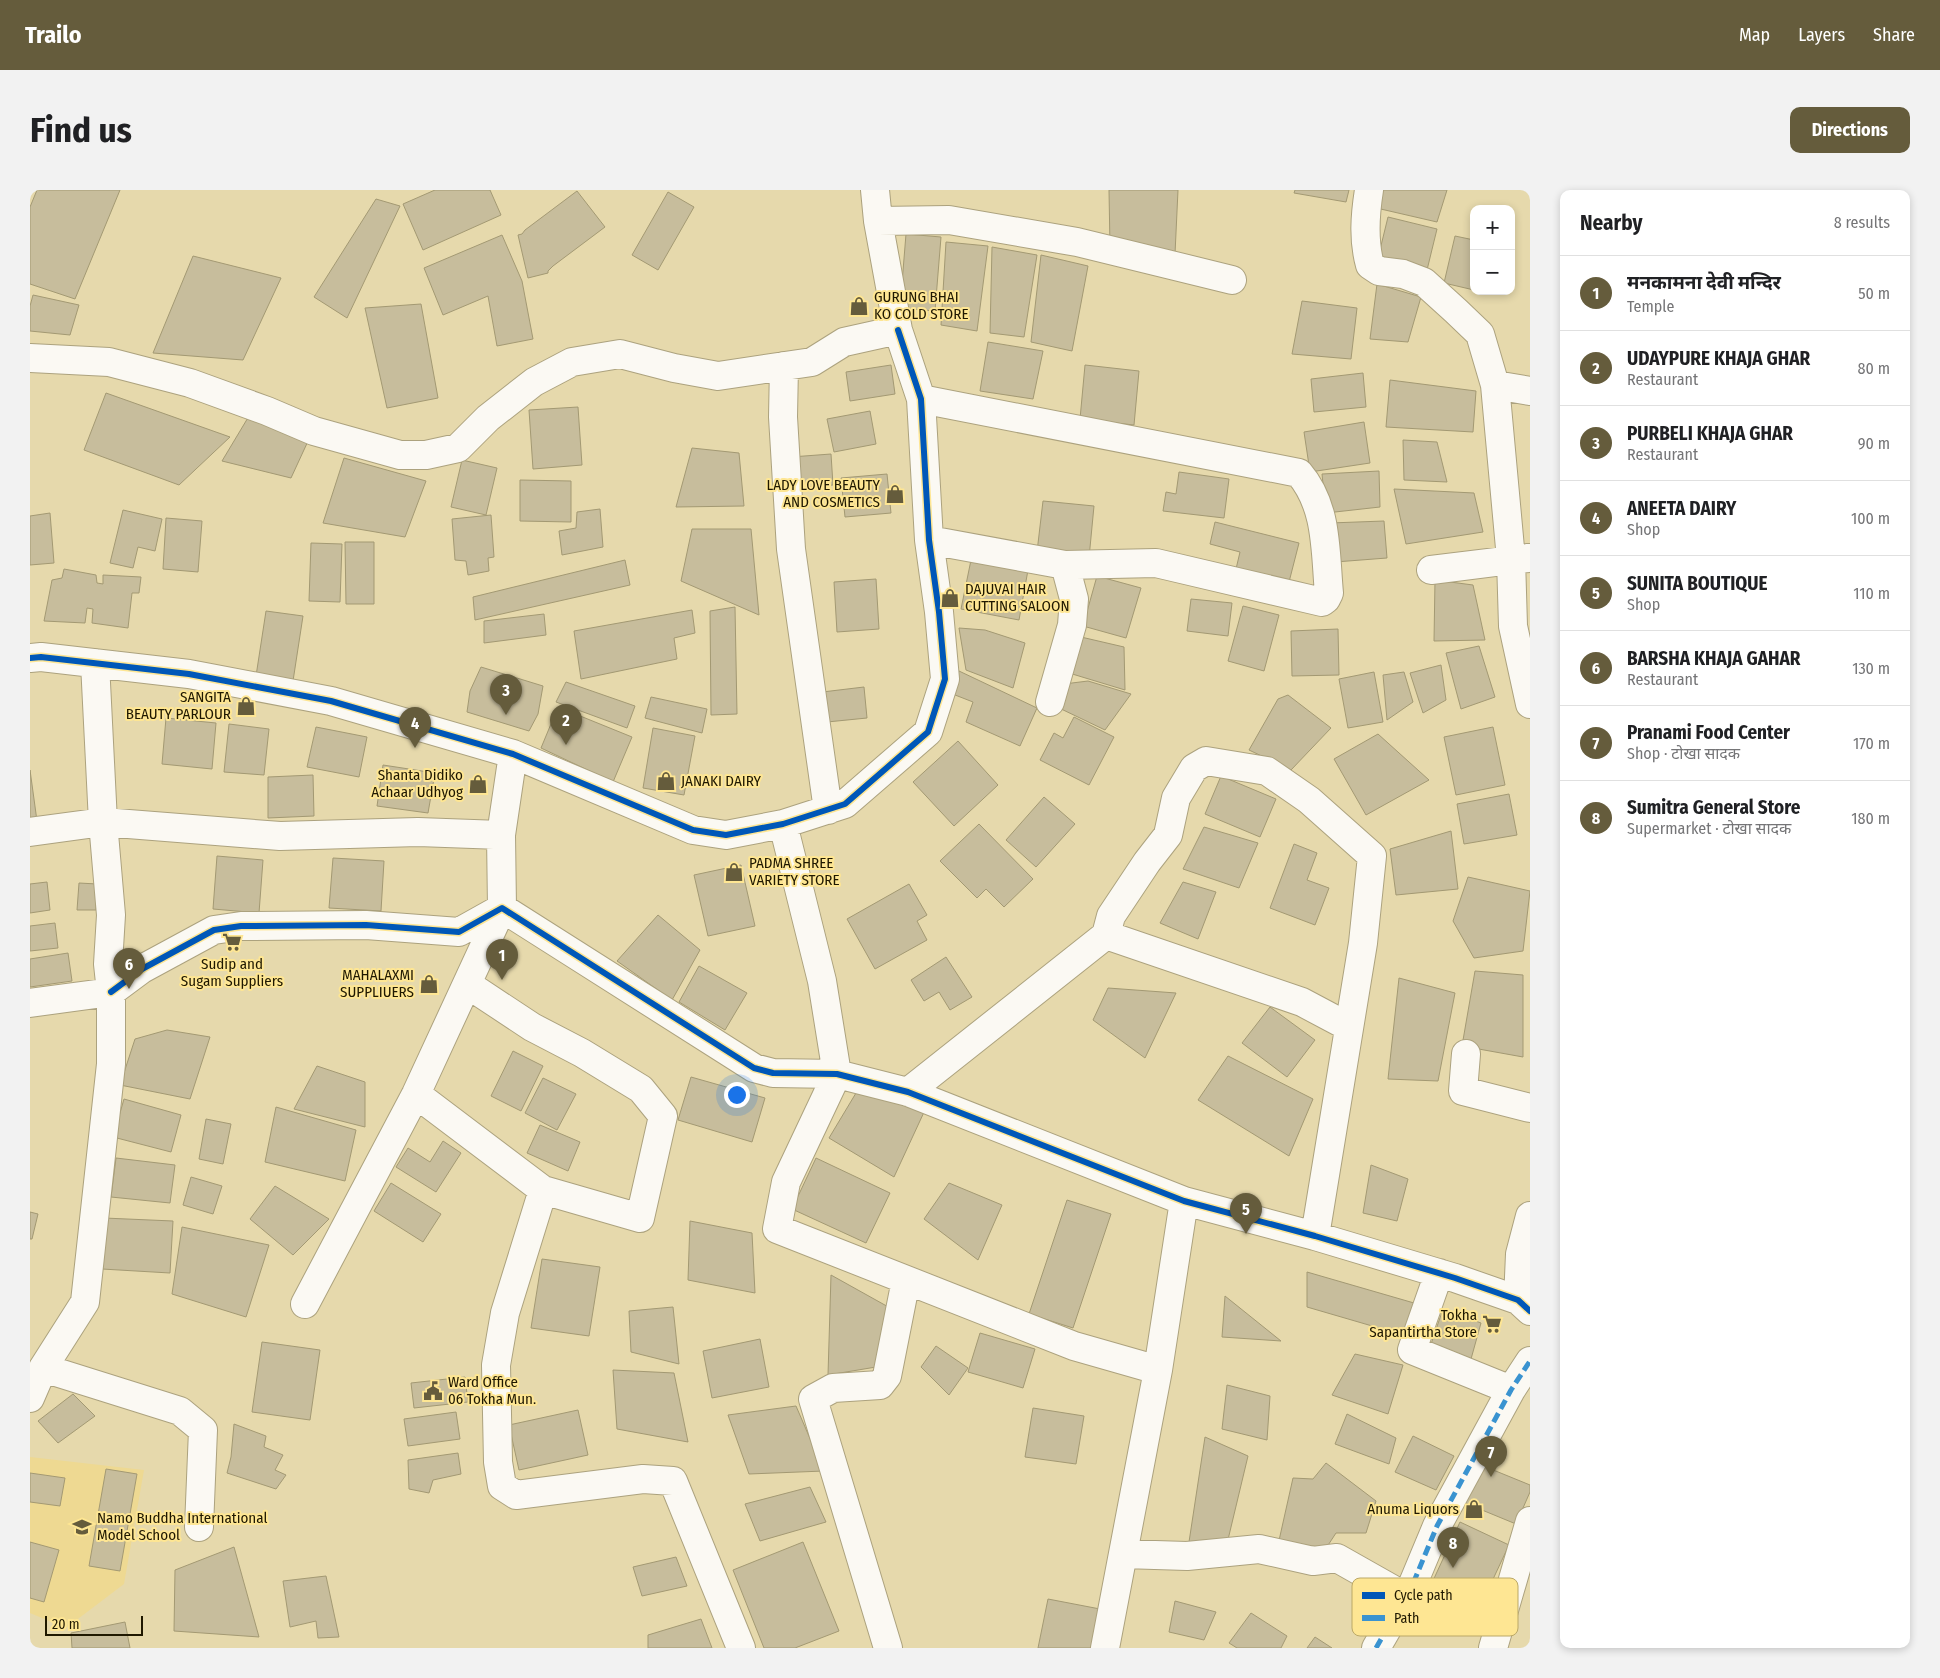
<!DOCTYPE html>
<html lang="en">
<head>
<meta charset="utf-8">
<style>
	:root { --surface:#fff; --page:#f2f2f2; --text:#202124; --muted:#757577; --line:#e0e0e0; --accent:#655c3c }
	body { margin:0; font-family:"Fira Sans Condensed","Noto Sans Devanagari",sans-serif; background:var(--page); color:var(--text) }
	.controls { position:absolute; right:15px; top:15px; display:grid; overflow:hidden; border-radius:10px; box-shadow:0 2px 8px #0003 }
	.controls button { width:45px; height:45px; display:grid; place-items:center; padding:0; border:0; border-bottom:1px solid var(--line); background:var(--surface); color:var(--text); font:25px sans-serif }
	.scale { position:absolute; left:15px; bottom:12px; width:98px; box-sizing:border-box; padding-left:5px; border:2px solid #1f1800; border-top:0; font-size:14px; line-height:18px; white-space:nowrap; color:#1f1800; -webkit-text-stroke:4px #fee693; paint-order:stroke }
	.you { position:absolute; left:706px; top:904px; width:18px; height:18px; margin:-12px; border:4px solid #fff; border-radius:50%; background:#1a73e8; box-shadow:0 0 0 8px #1a73e833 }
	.badge { display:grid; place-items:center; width:32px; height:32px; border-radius:50%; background:var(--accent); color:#fff; font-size:16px; font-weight:700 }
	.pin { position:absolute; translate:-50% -41px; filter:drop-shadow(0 1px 2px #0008) }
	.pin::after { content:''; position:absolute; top:26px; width:18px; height:15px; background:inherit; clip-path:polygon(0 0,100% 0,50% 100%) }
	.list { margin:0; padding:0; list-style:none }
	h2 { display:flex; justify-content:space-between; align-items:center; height:65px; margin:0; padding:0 20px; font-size:21px }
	h2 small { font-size:16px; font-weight:400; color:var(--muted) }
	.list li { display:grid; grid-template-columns:32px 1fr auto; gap:15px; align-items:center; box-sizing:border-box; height:75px; padding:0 20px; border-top:1px solid var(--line) }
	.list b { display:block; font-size:19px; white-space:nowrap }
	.list p { margin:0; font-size:16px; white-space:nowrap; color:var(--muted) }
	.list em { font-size:16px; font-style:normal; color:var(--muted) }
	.map { position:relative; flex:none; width:1500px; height:1458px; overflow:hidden; border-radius:10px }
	header { display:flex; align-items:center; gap:30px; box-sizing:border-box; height:70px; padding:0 25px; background:var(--accent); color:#fff }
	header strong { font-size:24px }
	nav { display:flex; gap:28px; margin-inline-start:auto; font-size:18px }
	.intro { display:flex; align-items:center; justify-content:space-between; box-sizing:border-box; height:120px; padding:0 30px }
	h1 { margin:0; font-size:35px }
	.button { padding:12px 22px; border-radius:10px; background:var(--accent); color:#fff; font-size:18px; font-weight:700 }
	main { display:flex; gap:30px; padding:0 30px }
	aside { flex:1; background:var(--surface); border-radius:10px; box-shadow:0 2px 8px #0003 }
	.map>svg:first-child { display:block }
	.built { fill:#eed992 }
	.building { fill:#c7bd9c; stroke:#a39973 }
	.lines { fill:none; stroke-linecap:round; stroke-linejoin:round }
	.street-casing { stroke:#aca27e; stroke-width:30 }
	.secondary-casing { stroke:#aca27e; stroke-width:30 }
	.street { stroke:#fbf9f3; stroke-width:28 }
	.secondary { stroke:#fbf9f3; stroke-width:28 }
	.quiet { stroke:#3a93d0; stroke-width:5; stroke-dasharray:10 5; stroke-linecap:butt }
	.cycleway-casing { stroke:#fee693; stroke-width:9 }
	.cycleway { stroke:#0057b8; stroke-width:6 }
	.labels { text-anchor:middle; stroke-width:4; stroke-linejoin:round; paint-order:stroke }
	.poi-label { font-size:15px; fill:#1f1800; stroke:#fee693; text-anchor:start }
	.key { fill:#fee693; stroke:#bba867; stroke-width:1 }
	.key-label { font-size:14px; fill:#1f1800 }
</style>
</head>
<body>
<header>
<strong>Trailo</strong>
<nav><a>Map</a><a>Layers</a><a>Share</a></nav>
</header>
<div class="intro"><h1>Find us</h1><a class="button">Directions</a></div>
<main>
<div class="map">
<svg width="1500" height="1458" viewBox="0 0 1500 1458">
	<rect width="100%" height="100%" fill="#e6d9ac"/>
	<path class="built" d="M0,1267L114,1280L94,1394L36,1438L0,1423Z"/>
	<path class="building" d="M7,0H90L45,109L0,94V17Z
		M405,0H460L471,25L393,60L373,14Z
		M1079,0H1148L1145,64L1080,58Z
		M1265,0H1319L1316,12L1264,3Z
		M1351,0H1417L1407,32L1342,17Z
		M547,1L575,37L523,76L518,81V83L498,88L488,45L492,44L495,40Z
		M638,2L664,17L628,80L602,65Z
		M346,9L370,16L317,128L284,107Z
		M1358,27L1407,39L1397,80L1348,68Z
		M876,44L911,47L905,121L870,118Z
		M472,45L492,91L503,149L467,156L458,106L413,125L394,78Z
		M1425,46L1444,50V100L1414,93Z
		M916,52L958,56L947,141L911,135Z
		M962,57L1007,65L994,147L960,143Z
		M1011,65L1058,76L1042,161L1001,152Z
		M163,66L251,88L213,170L123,163Z
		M1347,94L1391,107L1378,152L1340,149Z
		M3,105L49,115L40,145L0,141V116Z
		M1272,111L1327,118L1321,169L1262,164Z
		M391,114L408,208L357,218L335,118Z
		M958,152L1013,161L1003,209L950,201Z
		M861,175L865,204L820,211L816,182Z
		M1055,175L1109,181L1104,235L1050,229Z
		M1333,183L1336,217L1284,222L1281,189Z
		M1360,190L1446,201L1443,242L1356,237Z
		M76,203L200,247L149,295L54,260Z
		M548,217L552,275L503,279L499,220Z
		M222,221L279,249L261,288L192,271Z
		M840,221L846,254L804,262L797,229Z
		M1334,232L1340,273L1280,282L1274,242Z
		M1373,250L1407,252L1417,292L1374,290Z
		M662,258L709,263L714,316L646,317Z
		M801,264L803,295L763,298L761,267Z
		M314,268L396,291L375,347L293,333Z
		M432,270L467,278L456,325L421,317Z
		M1349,281L1350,317L1296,323L1292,284Z
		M1149,282L1199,289L1194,328L1133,321L1136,302L1146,304Z
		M857,284L861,323L815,327L811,288Z
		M490,290L541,291V332L490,331Z
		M1364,299L1444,303L1453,342L1376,354Z
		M1013,311L1064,316L1059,368L1007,362Z
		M570,319L573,357L532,365L529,341L546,338L547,322Z
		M93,320L132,329L125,361L108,357L103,378L80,373Z
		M20,323L24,373L0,375V326Z
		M461,325L464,367L458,368L459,381L438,385L436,371L425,370L422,329Z
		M136,328L172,331L168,382L133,379Z
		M1354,331L1357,368L1305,372L1300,333Z
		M1185,332L1269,353L1259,392L1206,379L1210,362L1180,354Z
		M662,339H721L729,425L651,391Z
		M315,352H344V414H316Z
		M281,353L312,354L310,412L279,411Z
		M595,370L600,395L445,430L443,407Z
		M941,370L998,380L989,430L931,419Z
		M34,379L66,385L67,393L73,394V385L111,387L109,403H102L98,438L62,433L63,419L57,418L55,433L14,431L22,390L32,388Z
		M1067,386L1111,398L1096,448L1053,436Z
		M846,389L849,439L807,442L804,392Z
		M1405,390L1443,395L1455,450L1404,451Z
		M1161,409L1202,413L1198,446L1157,441Z
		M1213,416L1249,425L1234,481L1198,471Z
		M705,417L707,524L681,525L680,421Z
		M662,420L665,443L644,448L647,469L551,489L544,441Z
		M236,421L273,426L263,491L226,486Z
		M514,424L516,445L454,453V431Z
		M929,438L955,440L995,453L983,498L936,480Z
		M1308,439L1309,485L1262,486L1261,441Z
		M1051,447L1094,457L1095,500L1039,483Z
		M1449,456L1465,507L1431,519L1416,463Z
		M1411,475L1416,510L1393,523L1380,483Z
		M451,477L513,496L508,524L499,541L437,522L440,501Z
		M929,481L1007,518L990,556L936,532L943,512L920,503Z
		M1344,482L1353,532L1318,538L1309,489Z
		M1374,482L1383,512L1357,530L1353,485Z
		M1058,491L1101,504L1075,540L1027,517L1034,494Z
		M536,492L605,516L597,538L526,512Z
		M834,497L837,528L787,533L784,503Z
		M1258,505L1301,538L1261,580L1219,560L1248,509Z
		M621,507L677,519L672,543L615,528Z
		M528,517L602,547L583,592L511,558Z
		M1044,527L1084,547L1059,595L1010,570L1024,543L1033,548Z
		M136,528L186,533L182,579L132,574Z
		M199,534L239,539L234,585L194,582Z
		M286,537L337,547L329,587L277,577Z
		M1463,537L1475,595L1426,605L1414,547Z
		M623,538L665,546L654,605L613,598Z
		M1348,544L1399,590L1336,625L1304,569Z
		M928,551L968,595L924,636L883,592Z
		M353,575L405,583L398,623L347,616Z
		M0,580L7,631L0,630Z
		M283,585L284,626L238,628V587Z
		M1191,586L1246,609L1230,647L1175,624Z
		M1479,604L1487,645L1434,654L1427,614Z
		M1014,607L1045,634L1006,677L976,650Z
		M949,634L1003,689L974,717L956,699L947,708L910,671Z
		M1174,637L1228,653L1209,698L1153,679Z
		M1421,641L1428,699L1366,705L1360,659Z
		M1264,654L1287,663L1277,690L1299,698L1285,735L1240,718Z
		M187,666L233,670L229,723L183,719Z
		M303,668L354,671L351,721L299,718Z
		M711,675L725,736L678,746L664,685Z
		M1438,687L1500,701L1493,761L1444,768L1423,731Z
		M17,692L20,720L0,723V694Z
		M1153,692L1186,702L1168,749L1130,733Z
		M49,693L67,694L66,720H47Z
		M879,694L897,725L887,731L897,750L845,779L817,729Z
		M628,725L670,760L642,810L587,771Z
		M25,733L28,758L0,761V736Z
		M38,763L42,791L0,797V769Z
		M916,767L942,807L920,820L909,802L894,811L881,790Z
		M669,776L717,803L695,840L649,812Z
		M1445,781L1493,785V867L1432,856Z
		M1369,788L1425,803L1408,891L1358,889Z
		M1078,798L1146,803L1115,868L1063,830Z
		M1240,817L1285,850L1257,887L1212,853Z
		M137,840L180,847L160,909L90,895L105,849Z
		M483,861L513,876L491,921L461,906Z
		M1198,866L1283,909L1259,966L1168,910Z
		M287,876L335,892V937L264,919Z
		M661,887L735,908L722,952L648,930Z
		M513,888L546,904L527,940L495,923Z
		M829,898L895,920L864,987L799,948Z
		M94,909L151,925L141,962L83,947Z
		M246,917L326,940L315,991L235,972Z
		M176,929L201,934L193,974L169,969Z
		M510,935L550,952L538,981L497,963Z
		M413,951L431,963L406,1002L366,977L378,958L400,972Z
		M86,968L145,975L140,1013L81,1007Z
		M786,968L860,1003L836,1053L762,1019Z
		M1341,975L1378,989L1367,1031L1333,1023Z
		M161,987L192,996L183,1024L153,1015Z
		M361,993L411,1024L393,1052L344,1021Z
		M919,993L972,1015L948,1070L894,1029Z
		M245,996L299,1029L263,1065L220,1029Z
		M1037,1010L1081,1024L1043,1138L999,1124Z
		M0,1022L8,1024L2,1049H0Z
		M74,1028L143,1031L140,1083L72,1079Z
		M660,1031L722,1043L725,1103L658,1090Z
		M152,1037L239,1055L216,1127L142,1104Z
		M512,1069L570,1077L559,1146L501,1138Z
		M1277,1082L1384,1113L1373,1145L1277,1117Z
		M801,1085L862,1119L846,1177L798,1185Z
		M1195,1106L1251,1151L1192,1147Z
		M643,1117L649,1174L601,1162L599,1121Z
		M1413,1119L1451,1133L1441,1169L1400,1157Z
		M950,1143L1005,1159L993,1198L938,1182Z
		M730,1149L739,1197L682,1208L673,1161Z
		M232,1152L290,1160L280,1230L222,1222Z
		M906,1156L938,1178L919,1205L891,1177Z
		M1325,1164L1373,1175L1358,1224L1302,1205Z
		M583,1180L644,1183L658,1252L587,1239Z
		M435,1187L438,1212L384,1218L381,1193Z
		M1197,1195L1240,1206L1237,1250L1192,1239Z
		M43,1204L65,1226L28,1253L8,1231Z
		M766,1216L794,1281L719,1284L698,1225Z
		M1003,1218L1054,1226L1046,1274L995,1267Z
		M548,1220L558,1265L489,1280L479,1235Z
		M426,1222L430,1249L378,1256L374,1229Z
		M1317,1224L1366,1248L1359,1274L1305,1254Z
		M204,1234L236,1246L234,1257L253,1265L245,1280L256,1285L246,1299L197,1283L201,1267Z
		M1383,1246L1424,1266L1406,1300L1365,1282Z
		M1175,1247L1218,1266L1196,1358L1159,1352Z
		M428,1263L431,1284L403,1290L399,1303L379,1299L378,1270Z
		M1296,1273L1346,1311L1336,1343H1306L1291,1366L1248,1355L1263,1288L1283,1289Z
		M1451,1275L1500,1295V1302L1486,1334L1435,1313Z
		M76,1279L107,1284L90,1381L59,1376Z
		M0,1283L35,1288L30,1316L0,1312Z
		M780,1297L796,1332L730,1351L715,1314Z
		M1430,1332L1479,1355L1450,1417L1401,1395Z
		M0,1352L29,1360L14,1412L0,1408Z
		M773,1352L809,1441L765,1458H734L703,1380Z
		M204,1357L229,1447L144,1441L145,1380Z
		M646,1367L657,1396L612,1406L603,1377Z
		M296,1386L309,1447L288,1448L286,1431L260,1437L253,1391Z
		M1018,1409L1070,1419L1061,1458H1008Z
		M1145,1411L1186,1422L1174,1450L1139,1442Z
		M1221,1423L1257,1446L1251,1458H1207L1199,1453Z
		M671,1429L682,1458H618V1445Z
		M95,1432L100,1458H42L41,1443Z
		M1285,1447L1302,1458H1277Z"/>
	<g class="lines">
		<g class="street-casing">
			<path id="street" d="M1339,0C1335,25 1333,50 1340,75L1349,81L1373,84L1394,92L1426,121L1450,144L1465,195
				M848,31L919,30L1047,52L1202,90
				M0,168L79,172L160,193L237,221L284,241L370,265H396L428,258L458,228L504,192L542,172L590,164L644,178L688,186L782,172L814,152L868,140L848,31L845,0
				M754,176L753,227L761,359L798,620
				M1500,201L1465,195L1481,369L1483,436L1500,514
				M891,209L1269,283C1298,317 1295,361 1299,403L1296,409L1292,412L1126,373L1035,375L899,350
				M1401,380L1498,368
				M0,468L11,467L159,484L301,511L483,564L663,640L696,645L753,634L815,614L898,542L915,489L909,422L899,350L891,209L868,140
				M65,473L73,632L81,725L78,774L81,802
				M1020,512L1042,435L1044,409L1035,375
				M753,634L792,791L807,884L756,992L747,1039L1044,1156L1128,1180
				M0,642L73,632L250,646L388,642L471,645
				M1076,745L1272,812L1319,837
				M81,802L112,779L184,740L211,736L336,735L429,742L472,718L724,878L743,883L807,884L878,902L1154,1011L1285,1046L1425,1088L1488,1110L1500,1121
				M0,813L81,802V874L55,1112L13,1178L0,1208
				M1436,864L1433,901L1500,918
				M878,902L1076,745L1081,726L1117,672L1138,645L1146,608L1164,578L1176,571L1237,581L1279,610L1342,666L1333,753L1285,1046
				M386,904L513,1000L610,1028L633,926L611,899L552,863L502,837L437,794
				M513,1000L475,1123L466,1175L468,1272L472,1296L486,1305L613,1289L643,1291L711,1458
				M1409,1083L1382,1160L1481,1200
				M1488,1110L1490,1064L1500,1026
				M275,1114L386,904L472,718L471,645L483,564
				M13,1178L150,1221L173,1240L169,1337
				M1093,1364L1157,1366L1229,1359L1283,1371L1307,1368L1376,1407
				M858,1458L783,1209L803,1198L850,1195L857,1186L876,1090
				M1075,1458L1128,1180L1154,1011
				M1346,1458L1382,1396L1407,1336L1481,1200L1500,1171"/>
		</g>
		<g class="secondary-casing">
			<path id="secondary" d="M1463,1458L1500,1331"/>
		</g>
		<use href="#street" class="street"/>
		<use href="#secondary" class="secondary"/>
		<path class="quiet" d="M1346,1458L1382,1396L1407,1336L1481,1200L1500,1171"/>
		<g class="cycleway-casing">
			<path id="cycleway" d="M0,468L11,467L159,484L301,511L483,564L663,640L696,645L753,634L815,614L898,542L915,489L909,422L899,350L891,209L868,140
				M81,802L112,779L184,740L211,736L336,735L429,742L472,718L724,878L743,883L807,884L878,902L1154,1011L1285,1046L1425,1088L1488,1110L1500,1121"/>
		</g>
		<use href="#cycleway" class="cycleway"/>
	</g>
	<defs>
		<g id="shop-bare" transform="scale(1.5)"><path d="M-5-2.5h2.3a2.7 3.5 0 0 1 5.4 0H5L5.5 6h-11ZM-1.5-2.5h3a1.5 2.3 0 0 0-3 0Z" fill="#655c3c" stroke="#fee693" stroke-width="2.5" paint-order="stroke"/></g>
		<g id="supermarket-bare" transform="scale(1.5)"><path d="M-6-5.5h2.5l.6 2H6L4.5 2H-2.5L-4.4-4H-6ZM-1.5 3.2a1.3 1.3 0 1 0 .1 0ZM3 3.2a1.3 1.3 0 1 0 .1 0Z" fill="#655c3c" stroke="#fee693" stroke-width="2.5" paint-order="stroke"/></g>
		<g id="civic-bare" transform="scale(1.5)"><path d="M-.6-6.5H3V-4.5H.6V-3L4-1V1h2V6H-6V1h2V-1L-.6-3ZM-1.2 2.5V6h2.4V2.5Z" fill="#655c3c" stroke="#fee693" stroke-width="2.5" paint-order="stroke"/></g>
		<g id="school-bare" transform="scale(1.5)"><path d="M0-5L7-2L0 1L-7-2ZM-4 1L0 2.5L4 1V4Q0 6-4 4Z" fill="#655c3c" stroke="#fee693" stroke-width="2.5" paint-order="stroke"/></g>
	</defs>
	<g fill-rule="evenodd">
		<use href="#shop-bare" x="829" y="116"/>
		<use href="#shop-bare" x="865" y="304"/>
		<use href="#shop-bare" x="920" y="408"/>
		<use href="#shop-bare" x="216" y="516"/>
		<use href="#shop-bare" x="636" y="591"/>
		<use href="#shop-bare" x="448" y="594"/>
		<use href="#shop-bare" x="704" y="682"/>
		<use href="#supermarket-bare" x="202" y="752"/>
		<use href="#shop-bare" x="399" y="794"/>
		<use href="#supermarket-bare" x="1462" y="1134"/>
		<use href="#civic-bare" x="403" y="1201"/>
		<use href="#shop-bare" x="1444" y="1319"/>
		<use href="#school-bare" x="52" y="1337"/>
	</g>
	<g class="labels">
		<g class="poi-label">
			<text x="844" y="112">GURUNG BHAI<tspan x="844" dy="17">KO COLD STORE</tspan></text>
			<text x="850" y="300" text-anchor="end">LADY LOVE BEAUTY<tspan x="850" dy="17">AND COSMETICS</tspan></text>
			<text x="935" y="404">DAJUVAI HAIR<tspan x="935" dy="17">CUTTING SALOON</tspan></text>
			<text x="201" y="512" text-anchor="end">SANGITA<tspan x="201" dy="17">BEAUTY PARLOUR</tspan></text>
			<text x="433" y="590" text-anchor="end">Shanta Didiko<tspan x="433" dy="17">Achaar Udhyog</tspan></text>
			<text x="651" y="596">JANAKI DAIRY</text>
			<text x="719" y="678">PADMA SHREE<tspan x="719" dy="17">VARIETY STORE</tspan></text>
			<text x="202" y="779" text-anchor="middle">Sudip and<tspan x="202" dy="17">Sugam Suppliers</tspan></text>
			<text x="384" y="790" text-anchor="end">MAHALAXMI<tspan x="384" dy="17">SUPPLIUERS</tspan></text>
			<text x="1447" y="1130" text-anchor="end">Tokha<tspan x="1447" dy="17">Sapantirtha Store</tspan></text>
			<text x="418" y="1197">Ward Office<tspan x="418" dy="17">06 Tokha Mun.</tspan></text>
			<text x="1429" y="1324" text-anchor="end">Anuma Liquors</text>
			<text x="67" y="1333">Namo Buddha International<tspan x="67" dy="17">Model School</tspan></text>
		</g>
	</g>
	<rect x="1322" y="1388" width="166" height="58" rx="8" class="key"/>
	<rect x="1332" y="1402" width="23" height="7" fill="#0057b8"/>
	<rect x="1332" y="1425" width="23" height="6" fill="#3a93d0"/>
	<g class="key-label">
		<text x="1364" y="1410">Cycle path</text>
		<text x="1364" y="1433">Path</text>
	</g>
</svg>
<div class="controls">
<button>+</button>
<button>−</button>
</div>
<div class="scale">20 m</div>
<div class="you"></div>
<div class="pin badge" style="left:472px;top:790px">1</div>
<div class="pin badge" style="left:536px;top:555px">2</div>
<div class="pin badge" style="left:476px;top:525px">3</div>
<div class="pin badge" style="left:385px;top:558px">4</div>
<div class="pin badge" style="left:1216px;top:1044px">5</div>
<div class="pin badge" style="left:99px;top:799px">6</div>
<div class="pin badge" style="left:1461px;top:1287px">7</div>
<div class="pin badge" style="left:1423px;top:1378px">8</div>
</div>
<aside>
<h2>Nearby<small>8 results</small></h2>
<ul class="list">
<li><span class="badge">1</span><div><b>मनकामना देवी मन्दिर</b><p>Temple</p></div><em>50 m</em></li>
<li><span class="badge">2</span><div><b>UDAYPURE KHAJA GHAR</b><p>Restaurant</p></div><em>80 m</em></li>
<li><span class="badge">3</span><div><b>PURBELI KHAJA GHAR</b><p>Restaurant</p></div><em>90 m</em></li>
<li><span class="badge">4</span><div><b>ANEETA DAIRY</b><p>Shop</p></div><em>100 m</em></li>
<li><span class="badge">5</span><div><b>SUNITA BOUTIQUE</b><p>Shop</p></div><em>110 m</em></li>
<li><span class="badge">6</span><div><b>BARSHA KHAJA GAHAR</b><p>Restaurant</p></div><em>130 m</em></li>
<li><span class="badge">7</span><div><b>Pranami Food Center</b><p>Shop · टोखा सादक</p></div><em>170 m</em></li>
<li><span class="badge">8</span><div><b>Sumitra General Store</b><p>Supermarket · टोखा सादक</p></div><em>180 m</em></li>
</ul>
</aside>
</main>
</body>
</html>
